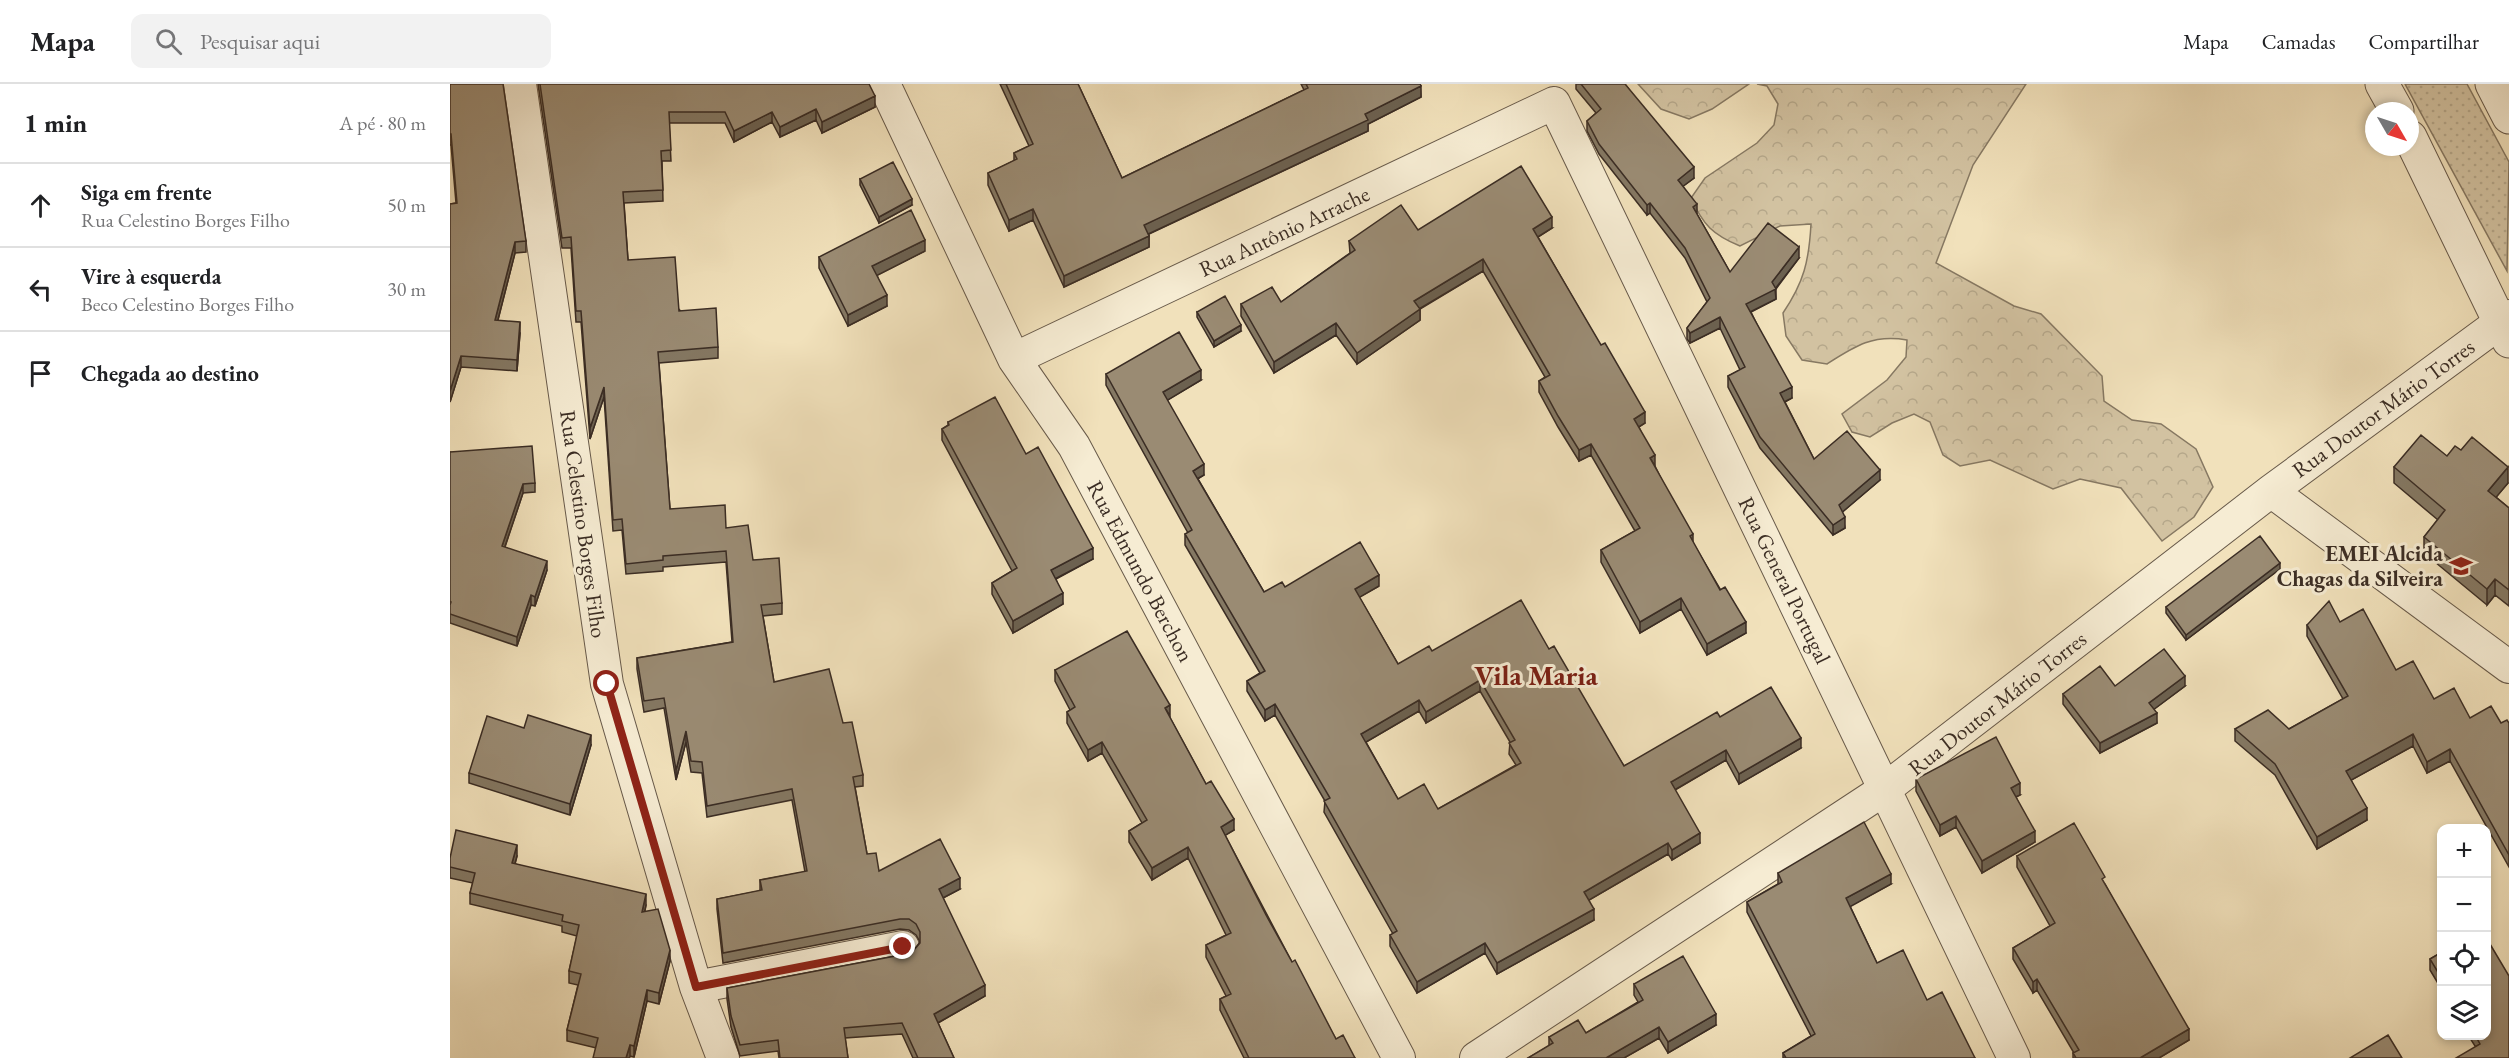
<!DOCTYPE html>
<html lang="pt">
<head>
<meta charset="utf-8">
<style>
	:root { --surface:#fff; --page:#f2f2f2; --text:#202124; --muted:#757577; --line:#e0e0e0 }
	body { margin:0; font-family:"EB Garamond",serif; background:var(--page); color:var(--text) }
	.controls { position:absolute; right:18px; bottom:18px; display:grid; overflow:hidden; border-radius:12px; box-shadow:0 3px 9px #0003 }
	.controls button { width:54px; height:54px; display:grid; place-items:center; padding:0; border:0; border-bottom:2px solid var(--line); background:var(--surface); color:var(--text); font:30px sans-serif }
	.compass { position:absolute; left:1915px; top:18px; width:54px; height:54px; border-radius:50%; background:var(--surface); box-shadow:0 3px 9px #0003; rotate:129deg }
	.stop { position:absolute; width:18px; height:18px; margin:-14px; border:4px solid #8f2418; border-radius:50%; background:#fff }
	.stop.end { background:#8f2418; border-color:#fff; box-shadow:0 2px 6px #0008 }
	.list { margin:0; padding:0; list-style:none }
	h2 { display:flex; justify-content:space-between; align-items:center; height:78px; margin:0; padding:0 24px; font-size:26px }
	h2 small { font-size:20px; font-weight:400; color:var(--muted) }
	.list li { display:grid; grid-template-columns:39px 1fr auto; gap:18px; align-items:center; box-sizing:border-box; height:84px; padding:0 24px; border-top:2px solid var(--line) }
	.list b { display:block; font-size:22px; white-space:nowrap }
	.list p { margin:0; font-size:20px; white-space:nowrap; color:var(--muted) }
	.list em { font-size:20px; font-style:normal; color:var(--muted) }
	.icon { flex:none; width:33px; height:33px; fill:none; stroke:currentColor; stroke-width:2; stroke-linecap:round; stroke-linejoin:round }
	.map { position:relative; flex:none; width:2059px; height:974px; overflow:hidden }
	header { display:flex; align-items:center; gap:36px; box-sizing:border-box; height:84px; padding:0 30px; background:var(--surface); border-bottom:2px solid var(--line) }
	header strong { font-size:28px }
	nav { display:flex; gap:33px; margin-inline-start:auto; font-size:21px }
	.search { width:420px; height:54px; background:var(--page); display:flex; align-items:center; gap:15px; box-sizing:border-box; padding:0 21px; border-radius:12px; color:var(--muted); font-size:22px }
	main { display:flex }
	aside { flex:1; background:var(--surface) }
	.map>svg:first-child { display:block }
	.grass { fill:url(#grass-dots); stroke:#867862; stroke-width:1.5 }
	.forest { fill:url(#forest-crowns); stroke:#867862; stroke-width:1.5 }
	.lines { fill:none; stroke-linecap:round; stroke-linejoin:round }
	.minor-casing { stroke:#685a4a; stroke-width:34 }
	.tertiary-casing { stroke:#685a4a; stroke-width:35 }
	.minor { stroke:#f6ecd3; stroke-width:32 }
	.tertiary { stroke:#f6ecd3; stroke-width:33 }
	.wall { fill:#847863; stroke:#3b2d24; stroke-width:1.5; fill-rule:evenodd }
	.shaded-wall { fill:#6c6150; stroke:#3b2d24; stroke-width:1.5 }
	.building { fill:#9a8b73; stroke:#3b2d24; stroke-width:1.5; fill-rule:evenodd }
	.route { stroke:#8f2418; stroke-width:8 }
	.labels { text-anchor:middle; stroke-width:6; stroke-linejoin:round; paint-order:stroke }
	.street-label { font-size:22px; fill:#3b2d24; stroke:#f6ecd3 }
	.poi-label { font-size:22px; font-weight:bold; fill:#3b2d24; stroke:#f6ecd3; text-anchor:end }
	.district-label { font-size:28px; font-weight:bold; fill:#7a1f14; stroke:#f6ecd3 }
</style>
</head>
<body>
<header>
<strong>Mapa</strong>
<div class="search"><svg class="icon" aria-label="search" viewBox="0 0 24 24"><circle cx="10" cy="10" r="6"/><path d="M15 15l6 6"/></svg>Pesquisar aqui</div>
<nav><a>Mapa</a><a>Camadas</a><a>Compartilhar</a></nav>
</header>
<main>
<aside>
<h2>1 min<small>A pé · 80 m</small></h2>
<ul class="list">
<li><svg class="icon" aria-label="ahead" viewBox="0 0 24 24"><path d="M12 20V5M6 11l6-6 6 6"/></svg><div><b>Siga em frente</b><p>Rua Celestino Borges Filho</p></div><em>50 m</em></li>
<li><svg class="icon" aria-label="left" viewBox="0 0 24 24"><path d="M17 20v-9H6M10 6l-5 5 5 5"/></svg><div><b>Vire à esquerda</b><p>Beco Celestino Borges Filho</p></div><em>30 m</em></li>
<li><svg class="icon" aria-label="arrive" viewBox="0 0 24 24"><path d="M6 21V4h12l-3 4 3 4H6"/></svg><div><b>Chegada ao destino</b></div></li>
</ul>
</aside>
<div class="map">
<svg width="2059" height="974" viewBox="0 0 2059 974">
	<defs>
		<pattern id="grass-dots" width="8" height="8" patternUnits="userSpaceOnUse" patternTransform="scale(1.5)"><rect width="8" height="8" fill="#d2c2a1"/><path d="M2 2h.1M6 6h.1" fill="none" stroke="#b5a78a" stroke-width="1.8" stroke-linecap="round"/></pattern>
		<pattern id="forest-crowns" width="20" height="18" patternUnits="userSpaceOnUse" patternTransform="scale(1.5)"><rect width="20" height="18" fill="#d2c2a1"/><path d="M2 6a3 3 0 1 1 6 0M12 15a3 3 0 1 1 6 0" fill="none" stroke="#b5a78a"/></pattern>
	</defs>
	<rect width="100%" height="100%" fill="#f1e1bb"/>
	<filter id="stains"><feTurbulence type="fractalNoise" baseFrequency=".00333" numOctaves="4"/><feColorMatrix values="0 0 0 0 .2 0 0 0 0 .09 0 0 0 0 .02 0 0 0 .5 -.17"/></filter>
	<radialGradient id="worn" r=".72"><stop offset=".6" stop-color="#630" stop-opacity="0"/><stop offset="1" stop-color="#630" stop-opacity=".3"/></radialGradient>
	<path class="grass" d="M1955,0H2017L2059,78L2057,187Z"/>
	<path class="forest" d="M1188,0H1299L1262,25L1239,35L1211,25Z
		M1307,0H1576L1523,81L1486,179L1564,222L1591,230L1652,292L1654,317L1682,336L1711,340L1746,365L1763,403L1744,433L1712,457L1671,404L1630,395L1603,405L1540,376L1510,382L1493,371L1480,338L1464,330L1442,339L1420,353L1402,348L1392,330L1437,296L1456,273L1457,256C1423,250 1405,262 1377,280L1352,276L1336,252L1333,229C1354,198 1359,177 1361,140L1330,142L1290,162C1263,151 1253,141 1241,114L1255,94L1307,59L1324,41L1328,20L1317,2Z"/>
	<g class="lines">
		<g class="minor-casing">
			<path id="minor" d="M70,0L157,600L246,903L273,974
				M434,0L564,275L624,362L949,974
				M1104,19L1564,974
				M564,275L1104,19
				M1821,407L2059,583
				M246,903L453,863
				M1026,974L1435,705L1821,407L2059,232"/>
		</g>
		<g class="tertiary-casing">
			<path id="tertiary" d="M1932,0L1947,27
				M2042,0L2059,33
				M1960,53L2059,257"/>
		</g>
		<use href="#minor" class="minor"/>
		<use href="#tertiary" class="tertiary"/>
	</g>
	<path class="wall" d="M0,0L76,157V168L65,169L48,236L70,249L67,287L11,283L0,318V120L6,119L1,61H0Z
		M88,0H419L425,23L372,49L366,36L330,53L322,38L284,58L275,39H219L221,77H212L213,117L174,119L178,176L268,263V274L209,279L220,425L276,444L303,476L332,519V530L313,532L324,598L393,639L413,691V702L405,703L417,770L429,787L510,805L493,814L535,912L488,939L504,974H463L452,950L395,954L398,974H329L328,967L290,972L281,943L277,915V904L456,870L464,866L470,858L466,851L459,846L450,845L273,879L267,825V815L310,807V796L355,788L342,716L257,733L252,689L241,688L236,658L226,696L214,624L194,628L187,585V574L282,558L276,478L213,483V487L176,490L172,446L163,447L154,313L140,355L131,238H126L121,164H112Z
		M550,0H628L672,94L854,6L851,0H970L971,13L918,40V47L699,150V163L614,203L583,136L559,147L538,101V89L564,77V69L579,62Z
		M1126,0H1175L1244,94L1233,102L1247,130L1280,188L1349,174L1326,205V215L1301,228L1342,314L1335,318L1364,375L1430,396L1392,428L1395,444L1383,451L1310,364L1278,303V292L1290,286L1270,244L1240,259L1237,255V244L1257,218L1235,174L1200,129L1197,131L1149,70L1137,47V37L1146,29L1126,5Z
		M410,95L462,121L429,139L410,101Z
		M1102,144L1088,153L1195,339L1189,343L1205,382L1243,459L1296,549L1257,571L1231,525L1190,549L1151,478V466L1185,447L1141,371L1129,377L1108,343L1089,308V297L1095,293L1033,187L970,225V236L907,280L886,251L824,289L791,232V220L831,218L900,169L899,157L968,146Z
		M475,167L427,191L437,222L398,242L369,184V173Z
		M747,228L791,247L764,263L747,233Z
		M656,290L751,296L717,316L754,391L748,395L814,508L835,503L929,502L909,513L948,580L982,567L1099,565L1174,682L1270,633L1351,664L1289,700L1276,676L1225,706L1250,759L1222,776L1218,770L1139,816L1144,836L1047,890L1035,869L967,909L940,862V851L943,850L874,728L875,717L825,631L815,637L797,607V597L810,589L735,461V450L738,449L656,301ZM1030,607L1060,658L1059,670L1066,681L988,725L948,715L916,658L969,627L976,639Z
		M498,338L576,370L643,475L606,495L613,520L563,549L542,510V499L562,487L492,356V345L498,341Z
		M0,368L85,399V408L73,409L55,463L97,486L85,522L81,521L67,562L0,539Z
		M1944,383L2058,399L2046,413L2059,424V522L2045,511L2037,521L1974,469V453L1988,436L1944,399Z
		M1830,485L1736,556L1716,529V523Z
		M1890,538L1946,586L1984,615L2020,634L2051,639H2059V783L2000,677L1977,689L1963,662L1901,696L1917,736L1867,765L1825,691L1785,657V645H1839L1893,615L1857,552V541Z
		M605,586L719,632L756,700L784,746L775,751L842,878L886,955L905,974H794L770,926V915L776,912L756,873V861L776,851L738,774L702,796L679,758V747L692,739L652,669L638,677L617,639V628L620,626L605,597Z
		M1665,602H1735L1704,625L1707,639L1650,669L1613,620V610Z
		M141,661L120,731L19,699V689Z
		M1466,695L1570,711L1566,713L1585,758L1532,789L1506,743L1490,752L1466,707Z
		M67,772L65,780L196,821L195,827L220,877L209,920L197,917L184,973L117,957V946L128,901L119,899V887L127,852L112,848V842L20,820V809L23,799L0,794V774Z
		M1567,772L1655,800L1739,956L1709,974H1623V969H1624L1587,906L1583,909L1563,875V864L1600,842L1567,783Z
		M1328,789L1441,800L1400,822L1427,879L1477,916L1525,974H1333V969L1361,952L1297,828V818L1328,800Z
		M1992,868V906L1980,886V875Z
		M1184,900L1266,941L1218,969L1209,954L1174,974H1078L1099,962V953L1136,949L1188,918L1184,911Z
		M2018,951H2037L2059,974L2025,962Z"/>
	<path class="shaded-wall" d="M971,2V13L918,40V47L694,152V141Z
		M425,12V23L372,49V38Z
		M366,25V36L330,53V43Z
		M322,28V38L284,58V47Z
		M1244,83V94L1228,106V96Z
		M462,115V121L429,139V133Z
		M1200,119V129L1197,131V121Z
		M1247,120V130L1243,123Z
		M583,125V136L559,147V136Z
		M1102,133V144L1083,156V145Z
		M699,152V163L614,203V192Z
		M475,156V167L422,194V182Z
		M65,158V169L45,247V236Z
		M1349,163V174L1325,205L1326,215L1296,230V220L1322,198Z
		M1033,175V187L964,228V217Z
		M437,211V222L398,242V231Z
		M970,225V236L907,280V269Z
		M1270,233V244L1240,259V249Z
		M70,238V249L67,287V276Z
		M886,239V251L824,289V278Z
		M791,241V247L764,263V257Z
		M11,272V283L0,318V307Z
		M751,286V296L713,319V308Z
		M154,303V313L140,355V344Z
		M1342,303V314L1330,320V309Z
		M1195,328V339L1184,346V335Z
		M1141,360V371L1129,377V366Z
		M1205,371V382L1200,374Z
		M754,380V391L743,397V387Z
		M2058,383V399L2038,423V407Z
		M1430,386V396L1389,431V421Z
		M73,400V409L52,471V462Z
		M1395,433V444L1383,451V441Z
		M1243,450V461L1240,452Z
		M643,464V475L601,497V486Z
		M97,477V486L85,522V513Z
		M1830,479V485L1736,556V551Z
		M929,491V502L905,516V505Z
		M2045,495V511L2037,521V505Z
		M613,509V520L563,549V537Z
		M81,511V521L67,562V553Z
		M1231,514V525L1190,549V538Z
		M1296,538V549L1257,571V560Z
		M1735,592V602L1699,629V619Z
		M1030,596V607L976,639V628Z
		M969,616V627L911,661V650Z
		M825,620V631L815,637V626Z
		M720,621V632L715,624Z
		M1707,629V639L1650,669V659Z
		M236,647V658L226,696V686Z
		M1963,650V662L1896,699V687Z
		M141,651V661L120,731V720Z
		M1351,654V664L1289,700V690Z
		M652,658V669L638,677V666Z
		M2000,665V677L1977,689V678Z
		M1276,666V676L1221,708V698Z
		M1570,699V711L1561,715V704Z
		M1917,724V736L1867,765V753Z
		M1506,732V743L1490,752V741Z
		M784,735V746L771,754V743Z
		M1585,747V758L1532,789V777Z
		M1250,749V759L1222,776V766Z
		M1218,759V770L1134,819V808Z
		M67,761V772L62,790V779Z
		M738,763V774L702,796V784Z
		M1441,790V800L1396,825V814Z
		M510,794V805L489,816V805Z
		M196,810V821L192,839V828Z
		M1144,825V836L1047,890V879Z
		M1035,859V869L967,909V898Z
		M220,866V877L209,920V909Z
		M1587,895V906L1583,909V898Z
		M535,901V912L484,941V930Z
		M197,906V917L184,973V962Z
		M1266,930V941L1218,969V958Z
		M1209,943V954L1174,974H1156Z
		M1739,945V956L1709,974H1690Z
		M180,961V973L179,974H176Z"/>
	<path class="building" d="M0,0H53L76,157L65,158L45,236L70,238L67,276L11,272L0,307V120L7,119L1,50H0Z
		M90,0H419L425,12L372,38L366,25L330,43L322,28L284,47L275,28H219L221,66L211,67L213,106L173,108L178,176L225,173L229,227L266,224L268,263L208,268L220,425L275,421L276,444L298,441L303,476L329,474L332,519L311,521L324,598L379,585L393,639L402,638L413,691L403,693L417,770L426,769L429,787L490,755L510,794L489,805L535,901L484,930L504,974H468L452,939L394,944L398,974H330L328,956L290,961L281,932L277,904L456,870L464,866L470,859V848L466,840L459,835H450L273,869L267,815L312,806L310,796L357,787L342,705L257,722L252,678L241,677L236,647L226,686L214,614L194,617L187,574L283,558L276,467L213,472V476L176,480L172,435L163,436L154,303L140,344L131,227H126L121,153L112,154Z
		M556,0H628L672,94L858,4L856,0H970L971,2L915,30L918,36L694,141L699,152L614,192L583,125L559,136L538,89L567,75L564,69L583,60Z
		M1131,0H1175L1244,83L1228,96L1247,120L1243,123L1280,188L1318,139L1349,163L1322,198L1326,205L1296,220L1342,303L1330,309L1364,375L1397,347L1430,386L1389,421L1395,433L1383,441L1310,353L1278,292L1295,283L1270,233L1240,249L1237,244L1260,214L1235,164L1200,119L1197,121L1149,60L1137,37L1151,25Z
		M443,78L462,115L429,133L410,95Z
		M1071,82L1102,133L1083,145L1151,261L1155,259L1195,328L1184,335L1205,371L1200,374L1243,450L1240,452L1270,506L1275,503L1296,538L1257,560L1231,514L1190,538L1151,466L1190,444L1141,360L1129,366L1108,332L1089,297L1100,291L1033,175L964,217L970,225L907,269L886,239L824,278L791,220L822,203L831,218L905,166L899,157L951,121L968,146Z
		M461,126L475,156L422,182L437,211L398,231L369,173Z
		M775,212L791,241L764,257L747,228Z
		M729,248L751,286L713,308L754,380L743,387L814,508L832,498L835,503L910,458L929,491L905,505L948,580L979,562L982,567L1071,516L1099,565L1104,562L1174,682L1267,628L1270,633L1321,603L1351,654L1289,690L1276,666L1221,698L1250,749L1222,766L1218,759L1134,808L1144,825L1047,879L1035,859L967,898L940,851L947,847L874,717L880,714L825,620L815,626L797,597L815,587L735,450L742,446L656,290ZM1030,596L1065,656L1059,659L1071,679L988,725L974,700L948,715L911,650L969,616L976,628Z
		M545,313L576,370L588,363L643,464L601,486L613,509L563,537L542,499L567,484L492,345L499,341L498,338Z
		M1971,351L1997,372L2005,362L2011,366L2022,353L2058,383L2038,407L2059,424V506L2045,495L2037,505L1974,453L1995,426L1944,383Z
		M82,362L85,399L73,400L52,462L97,477L85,513L81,511L67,553L0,530V521L1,518L0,517V368Z
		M1810,452L1830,479L1736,551L1716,523Z
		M1879,517L1890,538L1913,525L1946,586L1963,577L1984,615L2004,604L2020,634L2041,622L2051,639L2057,636L2059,639V771L2000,665L1977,678L1963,650L1896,687L1917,724L1867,753L1825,680L1785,645L1818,626L1839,645L1898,612L1857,541Z
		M677,547L720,621L715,624L756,700L761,697L784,735L771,743L816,831L842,878L845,876L886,955L893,951L905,974H799L770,915L781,910L756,861L781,849L738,763L702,784L679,747L697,736L652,658L638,666L617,628L625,623L605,586Z
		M1714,565L1735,592L1699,619L1707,629L1650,659L1613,610L1650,582L1665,602Z
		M78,631L141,651L120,720L19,689L37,632L74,644Z
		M1546,653L1570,699L1561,704L1585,747L1532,777L1506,732L1490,741L1466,695Z
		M1414,738L1441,790L1396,814L1427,879L1453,866L1477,916L1492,908L1525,974H1336L1333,969L1365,950L1297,818L1332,798L1328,789Z
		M1624,739L1655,793L1652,795L1739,945L1690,974H1626L1623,969L1629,966L1587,895L1583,898L1563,864L1605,839L1567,772Z
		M6,746L67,761L62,779L196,810L192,828L208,825L220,866L209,909L197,906L184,962L180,961L176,974H143L148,954L117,946L131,890L119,887L129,841L112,837L113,831L20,809L25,789L0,783V774Z
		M2037,855L2059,892V974H2006L2030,960L2025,951H2037Z
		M1992,868V895L1980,875Z
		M1233,872L1266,930L1218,958L1209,943L1156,974H1078L1103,959L1099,953L1128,936L1136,949L1193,916L1184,900Z
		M1938,951L1952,974H1900Z"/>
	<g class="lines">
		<path class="route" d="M157,600L246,903L453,863"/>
	</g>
	<defs>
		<g id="school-bare" transform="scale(1.8)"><path d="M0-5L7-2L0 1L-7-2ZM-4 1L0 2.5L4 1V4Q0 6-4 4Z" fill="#8f2418" stroke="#f6ecd3" stroke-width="2.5" paint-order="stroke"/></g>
	</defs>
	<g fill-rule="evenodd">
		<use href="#school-bare" x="2011" y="482"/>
	</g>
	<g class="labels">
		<g class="street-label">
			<text transform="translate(834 147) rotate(-25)" y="8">Rua Antônio Arrache</text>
			<text transform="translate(1933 324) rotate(-36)" y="8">Rua Doutor Mário Torres</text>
			<text transform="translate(134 440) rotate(82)" y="8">Rua Celestino Borges Filho</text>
			<text transform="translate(691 487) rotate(62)" y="8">Rua Edmundo Berchon</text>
			<text transform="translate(1335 496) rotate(64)" y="8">Rua General Portugal</text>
			<text transform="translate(1547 619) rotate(-38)" y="8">Rua Doutor Mário Torres</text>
		</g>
		<g class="poi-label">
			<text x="1993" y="477">EMEI Alcida<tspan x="1993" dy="25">Chagas da Silveira</tspan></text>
		</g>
		<g class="district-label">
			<text x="1086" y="601">Vila Maria</text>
		</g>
	</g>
	<rect width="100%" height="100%" filter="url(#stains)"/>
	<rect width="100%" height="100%" fill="url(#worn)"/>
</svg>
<div class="controls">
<button>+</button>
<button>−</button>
<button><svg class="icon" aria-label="locate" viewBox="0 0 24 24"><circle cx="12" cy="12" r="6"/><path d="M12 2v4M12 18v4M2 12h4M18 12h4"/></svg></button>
<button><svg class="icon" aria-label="layers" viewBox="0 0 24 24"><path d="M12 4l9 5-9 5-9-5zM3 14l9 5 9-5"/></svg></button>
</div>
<svg class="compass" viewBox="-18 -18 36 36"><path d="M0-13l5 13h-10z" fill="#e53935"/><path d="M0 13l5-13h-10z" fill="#757577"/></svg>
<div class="stop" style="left:157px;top:600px"></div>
<div class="stop end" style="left:453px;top:863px"></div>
</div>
</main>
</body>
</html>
